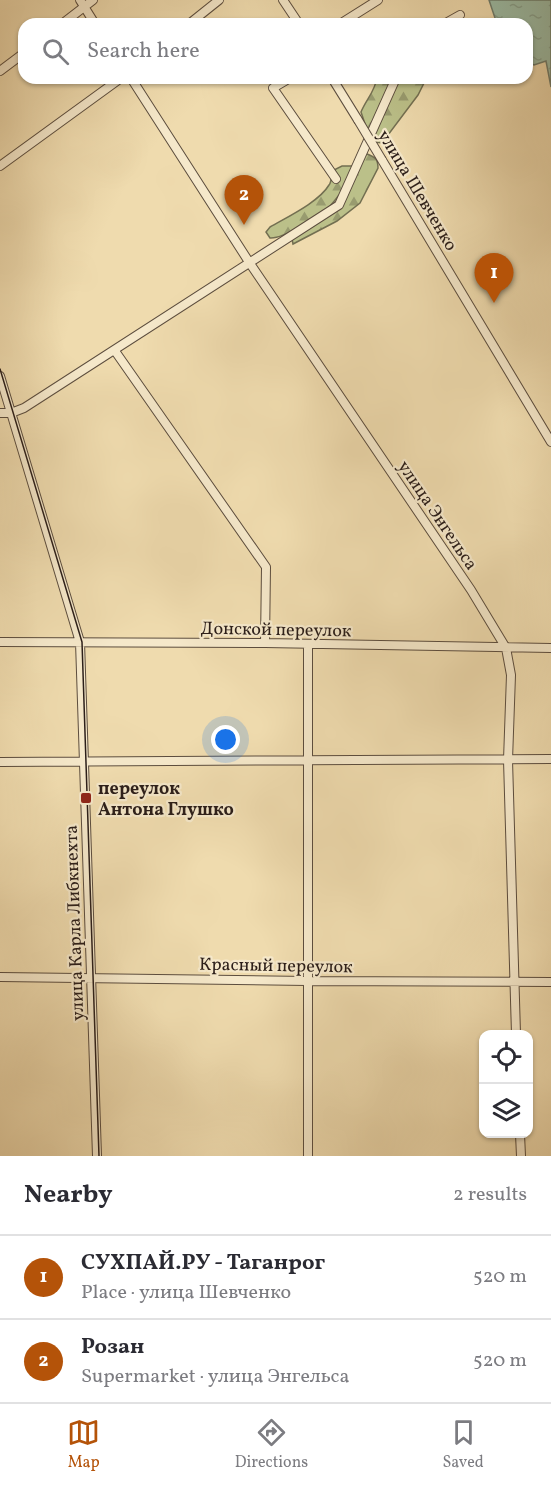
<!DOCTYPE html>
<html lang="en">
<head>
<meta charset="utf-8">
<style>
	:root { --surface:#fff; --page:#f2f2f3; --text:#2b2b33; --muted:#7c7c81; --line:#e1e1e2; --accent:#b45309 }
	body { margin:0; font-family:Vollkorn,serif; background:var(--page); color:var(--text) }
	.controls { position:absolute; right:18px; bottom:18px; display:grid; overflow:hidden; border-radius:12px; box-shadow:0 2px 4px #0004 }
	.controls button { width:54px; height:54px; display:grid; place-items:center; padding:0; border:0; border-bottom:2px solid var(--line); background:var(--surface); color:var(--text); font:30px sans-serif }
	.you { position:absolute; left:226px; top:740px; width:21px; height:21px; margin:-15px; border:4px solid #fff; border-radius:50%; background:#1a73e8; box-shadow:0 0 0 9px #1a73e833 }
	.badge { display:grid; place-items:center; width:39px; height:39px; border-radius:50%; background:var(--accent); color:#fff; font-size:20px; font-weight:700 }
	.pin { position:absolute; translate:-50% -50px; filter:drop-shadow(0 2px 3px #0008) }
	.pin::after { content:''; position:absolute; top:32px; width:21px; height:18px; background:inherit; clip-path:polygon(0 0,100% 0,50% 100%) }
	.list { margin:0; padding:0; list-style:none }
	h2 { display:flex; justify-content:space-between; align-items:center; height:78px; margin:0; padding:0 24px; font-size:26px }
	h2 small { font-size:20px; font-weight:400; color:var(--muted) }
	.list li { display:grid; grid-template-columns:39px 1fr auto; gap:18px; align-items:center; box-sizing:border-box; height:84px; padding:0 24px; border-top:2px solid var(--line) }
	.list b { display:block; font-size:22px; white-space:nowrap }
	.list p { margin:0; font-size:20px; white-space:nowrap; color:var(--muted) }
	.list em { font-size:20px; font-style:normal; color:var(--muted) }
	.icon { flex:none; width:33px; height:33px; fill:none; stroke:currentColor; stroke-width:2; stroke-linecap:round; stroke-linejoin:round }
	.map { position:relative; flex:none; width:551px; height:1156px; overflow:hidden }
	.search { position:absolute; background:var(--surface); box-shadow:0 2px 4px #0004; left:18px; right:18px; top:18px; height:66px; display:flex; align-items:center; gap:15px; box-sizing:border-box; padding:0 21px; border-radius:18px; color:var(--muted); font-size:22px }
	.sheet { height:246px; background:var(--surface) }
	nav { display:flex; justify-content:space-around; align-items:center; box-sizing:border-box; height:84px; border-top:2px solid var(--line); background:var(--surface); font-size:16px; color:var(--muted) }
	nav a { display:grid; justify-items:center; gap:3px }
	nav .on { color:var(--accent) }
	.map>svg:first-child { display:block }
	.forest { fill:url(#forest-firs); stroke:#736f51; stroke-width:1.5 }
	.water { fill:url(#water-ripples); stroke:#6e7d6e; stroke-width:1.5 }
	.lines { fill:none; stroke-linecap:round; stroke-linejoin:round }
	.minor-casing { stroke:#5c4d3e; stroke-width:10 }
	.minor { stroke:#f5e8ca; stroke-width:8 }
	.tram { stroke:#2b1e19; stroke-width:1.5 }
	.minor-bridge-casing { stroke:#5c4d3e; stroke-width:10; stroke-linecap:butt }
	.minor-bridge { stroke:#f5e8ca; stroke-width:8 }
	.poi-dot { fill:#8f2418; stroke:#f5e8ca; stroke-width:2 }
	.labels { text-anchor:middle; stroke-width:4.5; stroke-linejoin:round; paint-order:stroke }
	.street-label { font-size:18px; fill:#2b1e19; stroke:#f5e8ca }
	.poi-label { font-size:18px; font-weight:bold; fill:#2b1e19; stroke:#f5e8ca; text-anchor:start }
</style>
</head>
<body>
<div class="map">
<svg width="551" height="1156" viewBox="0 0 551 1156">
	<defs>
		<pattern id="forest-firs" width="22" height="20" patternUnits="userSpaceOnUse" patternTransform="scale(1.5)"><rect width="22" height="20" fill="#bbc089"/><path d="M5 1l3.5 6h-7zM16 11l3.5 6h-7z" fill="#989b6f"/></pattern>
		<pattern id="water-ripples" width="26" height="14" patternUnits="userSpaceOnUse" patternTransform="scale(1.5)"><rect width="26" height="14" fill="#9bbca6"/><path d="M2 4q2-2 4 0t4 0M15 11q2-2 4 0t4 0" fill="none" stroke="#86a18e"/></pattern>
	</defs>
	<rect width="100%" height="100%" fill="#efdbae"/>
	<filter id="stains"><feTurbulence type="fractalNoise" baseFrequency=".00333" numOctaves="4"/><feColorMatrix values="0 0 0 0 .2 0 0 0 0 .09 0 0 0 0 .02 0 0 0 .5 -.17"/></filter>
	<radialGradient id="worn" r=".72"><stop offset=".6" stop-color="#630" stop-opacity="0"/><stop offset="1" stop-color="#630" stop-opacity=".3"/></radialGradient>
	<path class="forest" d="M377,78L426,79L418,95L382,143L375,142L368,133L361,112C366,100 375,91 377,78Z
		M367,154C375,157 378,159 378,168L360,203L337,221L293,244L292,239L335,206L339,195C336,199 333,203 330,206C319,216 284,239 270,238L266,232L270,227C287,217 319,202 329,185C332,182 331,175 332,171L342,166H353L357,160Z"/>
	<path class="water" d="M489,0H551V87L546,61L534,65L527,62V24H497Z"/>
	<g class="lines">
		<g class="minor-casing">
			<path id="minor" d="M80,0L95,24
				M283,0L299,24
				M62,24L93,0
				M189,24L219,0
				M340,24L378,0
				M444,24L460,15
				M0,71L24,53
				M131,78L249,262L471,590L506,648L511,675L508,760L516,1034
				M290,78L273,88L336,179
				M332,78L358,120
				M382,160L551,442
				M0,166L121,78
				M115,351L266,567L265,643
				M0,376L80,642L97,1156
				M0,413H11L24,408L339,205L396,78
				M0,642L265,643L551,648
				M308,644V1156
				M0,762L551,759
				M0,977L307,981L551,982
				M520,1134L521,1156"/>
		</g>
		<use href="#minor" class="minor"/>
		<path class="tram" d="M0,369L82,642L99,1156"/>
		<g class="minor-bridge-casing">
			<path id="minor-bridge" d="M358,120L382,160"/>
		</g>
		<use href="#minor-bridge" class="minor-bridge"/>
	</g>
	<rect class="poi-dot" x="80" y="792" width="12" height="12" rx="3"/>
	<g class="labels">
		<g class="street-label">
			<text transform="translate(418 190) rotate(59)" y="6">улица Шевченко</text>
			<text transform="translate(438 515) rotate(56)" y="6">улица Энгельса</text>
			<text transform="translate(276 629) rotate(1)" y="6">Донской переулок</text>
			<text transform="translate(74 923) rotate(-92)" y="6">улица Карла Либкнехта</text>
			<text transform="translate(276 965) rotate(1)" y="6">Красный переулок</text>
		</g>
		<g class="poi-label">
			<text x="98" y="794">переулок<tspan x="98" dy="21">Антона Глушко</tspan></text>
		</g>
	</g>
	<rect width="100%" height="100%" filter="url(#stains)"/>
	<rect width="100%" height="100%" fill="url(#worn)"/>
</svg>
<div class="controls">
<button><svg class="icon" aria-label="locate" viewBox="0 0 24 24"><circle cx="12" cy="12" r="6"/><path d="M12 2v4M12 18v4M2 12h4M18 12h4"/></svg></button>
<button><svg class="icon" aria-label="layers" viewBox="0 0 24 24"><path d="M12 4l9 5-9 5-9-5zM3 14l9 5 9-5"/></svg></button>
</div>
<div class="you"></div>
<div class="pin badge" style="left:494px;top:303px">1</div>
<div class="pin badge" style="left:244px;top:225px">2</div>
<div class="search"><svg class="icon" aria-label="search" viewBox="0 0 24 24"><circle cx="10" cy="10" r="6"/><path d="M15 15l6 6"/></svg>Search here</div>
</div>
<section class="sheet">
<h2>Nearby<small>2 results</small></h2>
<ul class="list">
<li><span class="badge">1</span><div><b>СУХПАЙ.РУ - Таганрог</b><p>Place · улица Шевченко</p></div><em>520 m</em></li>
<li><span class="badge">2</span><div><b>Розан</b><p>Supermarket · улица Энгельса</p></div><em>520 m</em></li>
</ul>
</section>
<nav>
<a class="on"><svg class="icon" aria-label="map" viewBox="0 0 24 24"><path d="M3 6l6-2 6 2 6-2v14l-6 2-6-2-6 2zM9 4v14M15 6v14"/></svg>Map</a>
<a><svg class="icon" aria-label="directions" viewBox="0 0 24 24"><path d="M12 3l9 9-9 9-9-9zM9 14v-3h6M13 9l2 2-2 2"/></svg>Directions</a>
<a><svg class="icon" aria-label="saved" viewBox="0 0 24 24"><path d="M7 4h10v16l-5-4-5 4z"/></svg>Saved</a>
</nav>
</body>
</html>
